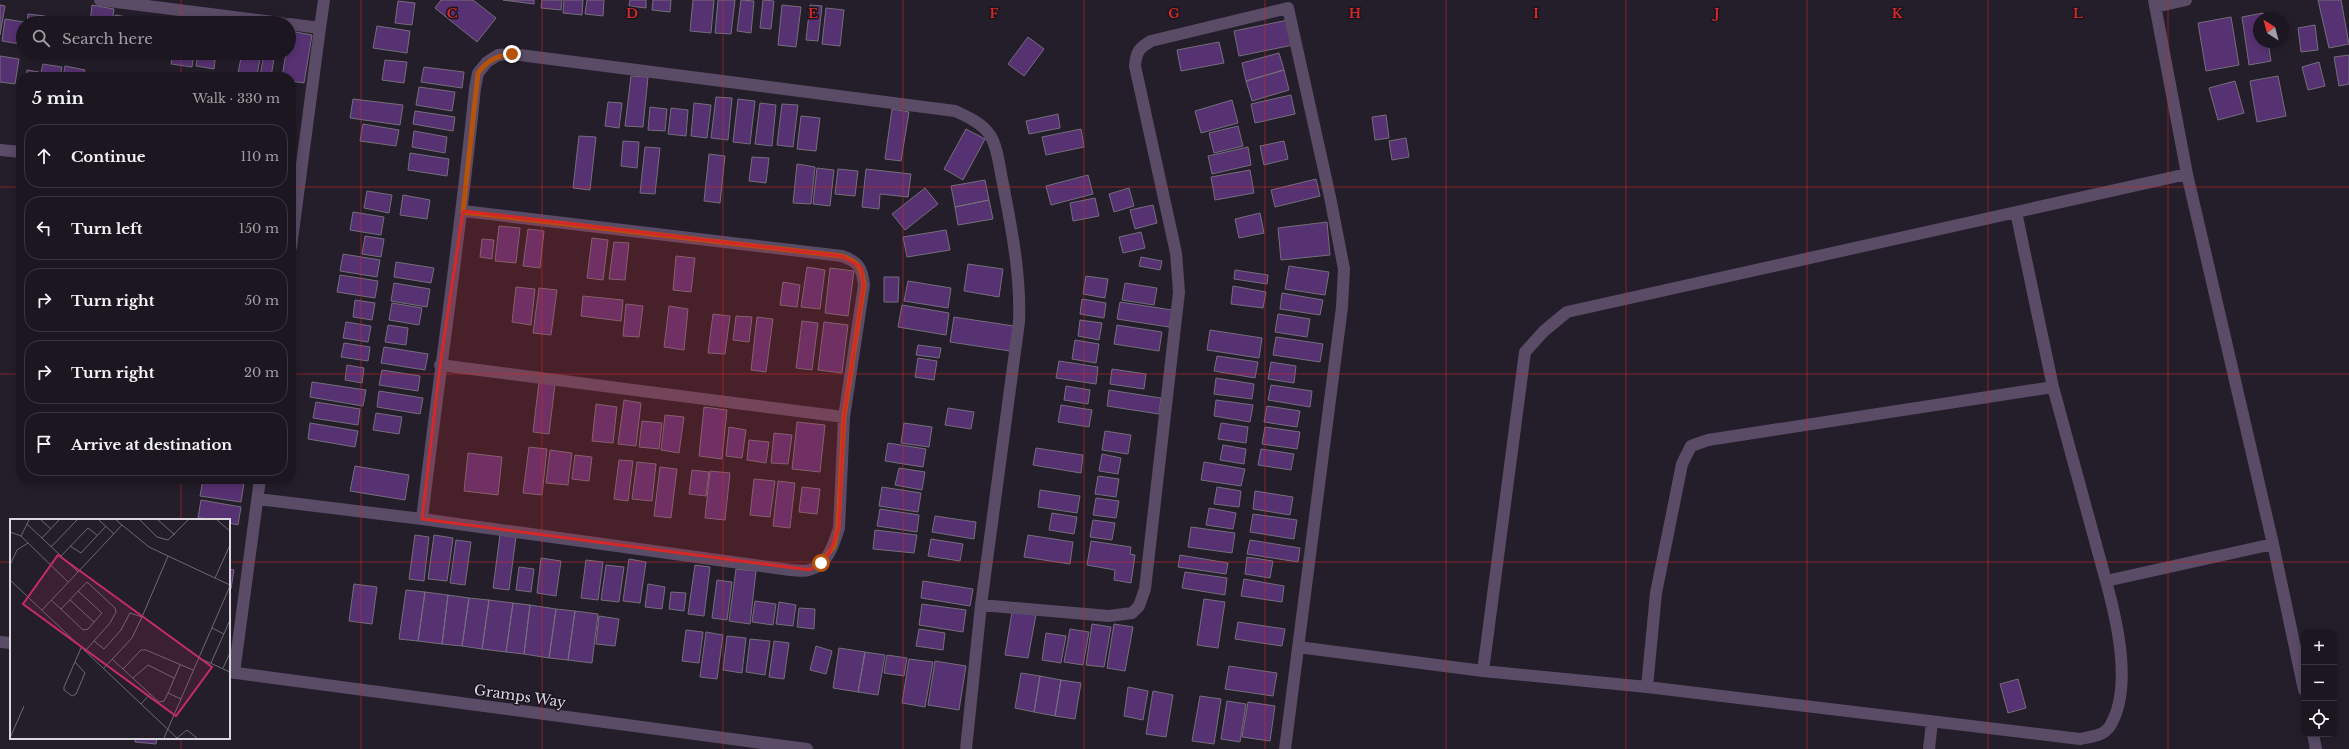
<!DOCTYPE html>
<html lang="en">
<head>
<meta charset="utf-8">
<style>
	:root { --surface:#1b1620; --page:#241f29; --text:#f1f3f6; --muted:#a09fa5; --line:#39353e }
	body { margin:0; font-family:"Libre Baskerville",serif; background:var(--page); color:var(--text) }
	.controls { position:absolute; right:12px; bottom:12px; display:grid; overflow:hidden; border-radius:8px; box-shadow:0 2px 10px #0003 }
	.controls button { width:36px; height:36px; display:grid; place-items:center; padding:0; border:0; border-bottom:1px solid var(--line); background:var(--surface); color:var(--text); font:20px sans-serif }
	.compass { position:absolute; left:2253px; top:12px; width:36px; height:36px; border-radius:50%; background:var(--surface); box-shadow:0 2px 10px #0003; rotate:324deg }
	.stop { position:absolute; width:12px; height:12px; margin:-9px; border:3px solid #b45309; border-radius:50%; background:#fff }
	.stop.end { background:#b45309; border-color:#fff; box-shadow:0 1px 4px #0008 }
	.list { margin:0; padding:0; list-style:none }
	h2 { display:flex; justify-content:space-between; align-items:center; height:52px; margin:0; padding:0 16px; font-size:17px }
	h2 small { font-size:13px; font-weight:400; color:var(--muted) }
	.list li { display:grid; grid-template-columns:26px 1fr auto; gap:12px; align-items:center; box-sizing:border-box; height:64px; margin:0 8px 8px; padding:0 8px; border:1px solid var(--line); border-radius:16px }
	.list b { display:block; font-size:15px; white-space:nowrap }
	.list em { font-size:13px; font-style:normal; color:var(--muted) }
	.icon { flex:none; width:22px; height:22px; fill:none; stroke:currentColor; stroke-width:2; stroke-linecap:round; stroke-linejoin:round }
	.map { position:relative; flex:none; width:2349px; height:749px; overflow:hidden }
	.search { position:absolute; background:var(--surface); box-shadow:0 2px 10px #0003; left:16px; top:16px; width:280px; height:44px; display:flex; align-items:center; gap:10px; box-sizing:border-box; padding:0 14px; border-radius:22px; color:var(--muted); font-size:15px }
	.panel { position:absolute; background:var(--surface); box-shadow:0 2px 10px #0003; left:16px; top:72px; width:280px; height:412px; border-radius:16px }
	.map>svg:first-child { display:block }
	.building { fill:#573272; stroke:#746d7b }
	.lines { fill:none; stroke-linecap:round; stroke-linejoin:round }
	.minor { stroke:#5a4b67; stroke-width:12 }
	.route { stroke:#b45309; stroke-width:5 }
	.marked { fill:#d62828; fill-opacity:0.2; stroke:#d62828; stroke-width:3; stroke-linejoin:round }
	.grid { fill:none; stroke:#d62828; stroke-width:1; stroke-opacity:0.55 }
	.labels { text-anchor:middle; stroke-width:3; stroke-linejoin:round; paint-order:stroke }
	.street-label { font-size:14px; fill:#dcd8e0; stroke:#1b1520 }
	.inset-road { fill:none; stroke:#6e6873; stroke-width:1 }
	.view { fill:#c52b68; fill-opacity:0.15; stroke:#c52b68; stroke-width:2 }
	.inset-edge { fill:none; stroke:#dcd8e0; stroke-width:2 }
	.grid-label { font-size:13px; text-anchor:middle; font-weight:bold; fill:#d62828; stroke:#1b1520; stroke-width:3; stroke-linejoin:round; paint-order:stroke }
</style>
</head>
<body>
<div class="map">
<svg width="2349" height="749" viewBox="0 0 2349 749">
	<rect width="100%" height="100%" fill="#241e2a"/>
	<path class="building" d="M441,0H473L496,18L477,42L435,8Z
		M503,0H534V4Z
		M542,0H562L561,10L541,8Z
		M564,0H583L582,15L563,13Z
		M587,0H604L603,16L585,14Z
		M630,0H646V8L629,6Z
		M653,0H671L670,12L652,10Z
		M693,0H714L711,33L690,31Z
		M718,0H735L731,34L715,33Z
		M741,0L754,1L751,33L737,31Z
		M763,0L774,1L771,29L760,28Z
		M2318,0H2341L2349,44L2329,48Z
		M398,1L415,3L412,25L395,23Z
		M0,5L5,6L0,35Z
		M92,5L114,9L112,23H90Z
		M782,5L801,7L796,47L778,45Z
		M810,5L822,6L818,41L806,40Z
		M826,8L844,10L840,46L822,44Z
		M2263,13L2264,18H2259V42H2268L2271,61L2249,65L2242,17Z
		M28,14L45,16L44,23H27Z
		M115,15L134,18L133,23H114Z
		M50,17L67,19L66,23H49Z
		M2231,17L2239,65L2206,71L2198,23Z
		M5,19L24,22L20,44L2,41Z
		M1288,20L1293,45L1239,56L1234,31Z
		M2315,25L2318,50L2301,52L2298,28Z
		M377,26L410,31L407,53L373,48Z
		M290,31L312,35L304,83L291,81V77H282L286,53H289Z
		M1028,37L1044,49L1024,76L1008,64Z
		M1219,42L1224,63L1181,71L1177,50Z
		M109,53H128L127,58L108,55Z
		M173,53H194L192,67L171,64Z
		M198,53H216L214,69L196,66Z
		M242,53H261L257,76L238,73Z
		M264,53H275L271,77L260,76Z
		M1279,53L1284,70L1246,81L1242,63Z
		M2349,55V84L2339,86L2334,57Z
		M0,56L19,59L15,84L0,82Z
		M385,60L407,62L404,83L382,80Z
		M2319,62L2325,86L2308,90L2302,67Z
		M43,64L62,67L60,77H40Z
		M65,66L85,70L83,77H63Z
		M424,67L464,72L462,88L421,82Z
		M27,70L39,72V77H26Z
		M1284,70L1289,90L1252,101L1246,81Z
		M631,76L648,77L643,127L625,126Z
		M2278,76L2286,116L2257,122L2250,81Z
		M2235,81L2244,113L2218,120L2209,88Z
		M419,87L455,92L452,111L416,105Z
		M1291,95L1295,114L1255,123L1251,104Z
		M716,97L732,98L728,140L711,138Z
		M353,99L403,105L400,125L350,118Z
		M738,99L755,101L750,144L733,142Z
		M1232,100L1238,123L1201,133L1195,111Z
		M608,102L622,103L619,128L605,126Z
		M694,103L711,105L707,138L691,136Z
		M760,103L776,105L772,146L755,144Z
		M782,104L798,105L793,147L777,145Z
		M650,107L667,109L665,131L648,130Z
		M671,108L688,110L686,136L668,134Z
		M892,109L909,112L901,161L885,159Z
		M415,111L455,117L453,131L413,124Z
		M1058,114L1060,128L1029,134L1026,121Z
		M1386,115L1389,138L1375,140L1372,117Z
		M801,116L820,118L816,151L797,149Z
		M363,124L399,130L396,146L360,141Z
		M1238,126L1243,146L1214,153L1209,133Z
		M966,129L985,139L963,180L944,169Z
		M1081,129L1084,147L1046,155L1042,137Z
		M414,131L447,137L445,153L412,147Z
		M579,136L596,137L590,190L573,188Z
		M1406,138L1409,157L1392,160L1389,141Z
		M623,141L639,142L637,168L621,166Z
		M1284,141L1288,159L1264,165L1260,146Z
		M645,147L660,148L655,194L640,193Z
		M1248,147L1251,165L1212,174L1208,156Z
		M410,153L449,159L447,176L408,170Z
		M709,154L725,156L720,203L704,201Z
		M752,157L769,158L766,183L749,181Z
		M797,164L815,167L811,204L793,203Z
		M817,168L834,170L830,206L813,204Z
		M838,169L858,171L855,196L835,194Z
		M866,169L911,174L908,197L880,194L879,209L862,207Z
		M1250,170L1254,193L1215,200L1211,177Z
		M1088,175L1093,194L1051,205L1046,186Z
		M1316,179L1320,196L1275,207L1271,190Z
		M985,180L989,200L955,207L951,186Z
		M925,188L938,204L905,230L892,214Z
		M1129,188L1134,206L1114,212L1109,194Z
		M367,191L392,195L389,213L364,208Z
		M403,195L430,200L427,219L400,215Z
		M1095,198L1099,216L1073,221L1070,203Z
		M989,200L993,219L958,225L955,207Z
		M1153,205L1157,223L1135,229L1130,210Z
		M353,212L384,217L381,235L350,230Z
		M1260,213L1264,233L1239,238L1235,219Z
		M1327,222L1330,255L1281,260L1278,228Z
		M499,226L520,228L516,263L495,261Z
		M528,229L544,231L540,268L523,266Z
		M946,230L950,250L907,257L903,237Z
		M1141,232L1145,248L1123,253L1119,237Z
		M365,236L384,239L381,257L362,254Z
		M592,238L608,240L603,280L587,278Z
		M482,239L494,240L492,259L480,257Z
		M614,242L629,243L625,280L609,279Z
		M343,254L380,260L377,277L340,271Z
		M676,256L695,258L691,292L673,290Z
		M1141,257L1162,261L1160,270L1139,266Z
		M396,262L434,268L431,283L394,277Z
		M968,264L1003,269L999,297L964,291Z
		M1289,266L1329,272L1325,295L1285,289Z
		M807,267L825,270L820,309L801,307Z
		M830,268L854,271L848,316L825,313Z
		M1235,270L1268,275L1267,284L1234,279Z
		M340,275L378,281L375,298L337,292Z
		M1086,276L1108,279L1105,298L1083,294Z
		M884,277H899L898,302H884Z
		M908,281L951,288L948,308L904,301Z
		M783,282L800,285L797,307L780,305Z
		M394,283L430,289L427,307L391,301Z
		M1125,283L1157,288L1154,305L1122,300Z
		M1233,286L1266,292L1263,308L1231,304Z
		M516,287L535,289L531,325L512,322Z
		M539,288L557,290L551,335L533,333Z
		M1282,293L1323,300L1320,315L1280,309Z
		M583,296L623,300L621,321L581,316Z
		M1082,299L1106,303L1104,318L1080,314Z
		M355,300L375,303L372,320L353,317Z
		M1120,302L1172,310L1169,327L1117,319Z
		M392,303L422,308L419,325L389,320Z
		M626,304L643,306L639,337L623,336Z
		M902,305L949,313L946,335L898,327Z
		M669,306L688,309L684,350L664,347Z
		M713,314L730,316L725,354L708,353Z
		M1278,314L1310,319L1307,337L1275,332Z
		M736,316L752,317L749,342L733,340Z
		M757,317L773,319L766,372L751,370Z
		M954,317L1014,326L1010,351L950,342Z
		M1080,320L1102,323L1099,340L1078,336Z
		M802,321L818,323L812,370L796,368Z
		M346,322L371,326L368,342L343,338Z
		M824,322L848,325L842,373L818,370Z
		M388,325L408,328L406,345L385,342Z
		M1117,325L1162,332L1159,351L1114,344Z
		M1210,330L1262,338L1259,358L1207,350Z
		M1276,337L1323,344L1320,362L1273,355Z
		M1075,340L1099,344L1096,363L1072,359Z
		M344,343L370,347L368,361L341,357Z
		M918,345L941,348L939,358L916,355Z
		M384,347L428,354L425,370L381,363Z
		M1217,356L1258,362L1255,378L1214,371Z
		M918,358L937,361L934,380L915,377Z
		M1059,361L1098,367L1096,384L1056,378Z
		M1271,362L1296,366L1294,383L1268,379Z
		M347,365L364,368L362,383L345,380Z
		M1112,369L1146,374L1144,389L1110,384Z
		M382,370L420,376L418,391L379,385Z
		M1216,378L1254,384L1252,399L1214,394Z
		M312,382L366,390L363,406L310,397Z
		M539,382L555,384L549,434L533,432Z
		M1271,385L1312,391L1310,407L1268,400Z
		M1066,386L1090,390L1088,404L1064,400Z
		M1109,390L1161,398L1159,414L1107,406Z
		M379,391L423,398L420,414L377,407Z
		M624,400L641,403L636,446L618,444Z
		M1216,400L1253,405L1250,422L1214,416Z
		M316,402L360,409L358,425L313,418Z
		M596,404L617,407L613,443L592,441Z
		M1061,405L1092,410L1089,427L1058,422Z
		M1267,406L1300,411L1297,427L1264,422Z
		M704,407L727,410L722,459L699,456Z
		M948,408L974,412L971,429L945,425Z
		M376,413L402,417L399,434L373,430Z
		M665,415L684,417L679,453L661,450Z
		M642,421L662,423L659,449L639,447Z
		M797,422L825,425L820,472L792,469Z
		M310,423L358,431L355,447L308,439Z
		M904,423L932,427L929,447L901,443Z
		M1221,423L1248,427L1246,443L1218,439Z
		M729,427L746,430L742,458L726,456Z
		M1265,427L1300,432L1297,449L1262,444Z
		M1105,431L1131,435L1128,454L1102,450Z
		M774,433L792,435L788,464L771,463Z
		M749,440L769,442L766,463L747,460Z
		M888,443L926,449L923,467L885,461Z
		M1223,445L1246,449L1244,464L1220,460Z
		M529,447L547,449L542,495L523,493Z
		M1036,448L1083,455L1081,473L1033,465Z
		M1261,449L1294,454L1291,470L1258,465Z
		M550,450L572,453L568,485L546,483Z
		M468,453L502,457L498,495L464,491Z
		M1102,454L1121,458L1118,474L1099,471Z
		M575,455L592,457L589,481L572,479Z
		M619,460L633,461L628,501L614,499Z
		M637,462L656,464L652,501L632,499Z
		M1204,462L1245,469L1241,486L1201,480Z
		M355,466L409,475L405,500L350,491Z
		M660,467L677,469L671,518L654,516Z
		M899,468L925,472L922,490L895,485Z
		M692,470L709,472L706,496L689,494Z
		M710,471L730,473L725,520L705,518Z
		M1098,476L1119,479L1116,497L1095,494Z
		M203,479L244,483L241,502L200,496Z
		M754,479L775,481L770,517L750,515Z
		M778,481L795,483L790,528L773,526Z
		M802,487L820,489L817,514L799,512Z
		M882,487L921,493L918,512L879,506Z
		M1217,487L1241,491L1239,507L1214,504Z
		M1040,490L1080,496L1077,513L1038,507Z
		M1255,491L1293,497L1290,515L1253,509Z
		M1096,498L1119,501L1116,518L1093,515Z
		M201,500L241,507L238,525L229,523V520L198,518Z
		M1209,508L1236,513L1233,529L1206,525Z
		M880,509L919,515L917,532L877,526Z
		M1052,513L1077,517L1074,534L1049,530Z
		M1253,514L1297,520L1294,539L1250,532Z
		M935,516L976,522L974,539L932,532Z
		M1093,520L1115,523L1112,540L1090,537Z
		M1191,527L1235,533L1232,553L1188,547Z
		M875,530L917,535L914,553L873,549Z
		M415,535L429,537L424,581L409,579Z
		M434,535L453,538L447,581L428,579Z
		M500,535L516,537L509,590L493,588Z
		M1028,535L1073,542L1070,564L1024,557Z
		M931,539L963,544L960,561L928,556Z
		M456,540L471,542L465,585L450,583Z
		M1250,540L1300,548L1298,562L1247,554Z
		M1091,541L1131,547L1130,554L1135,555L1131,583L1114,580L1115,570L1087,565Z
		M1180,555L1228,563L1226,574L1178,567Z
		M1247,557L1273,561L1270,578L1245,574Z
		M541,558L561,561L556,596L537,593Z
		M629,559L646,562L640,603L623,601Z
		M586,560L603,562L598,600L581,598Z
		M606,565L624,567L619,602L601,600Z
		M695,565L710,567L704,616L688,614Z
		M519,567L534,569L531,592L516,590Z
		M229,569L234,570L231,589L229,588Z
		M736,569L756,571L750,624L729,621Z
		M1185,572L1227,578L1225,595L1182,588Z
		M1244,579L1284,586L1282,602L1241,596Z
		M717,580L732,582L727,620L712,618Z
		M923,581L973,589L970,606L921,598Z
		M354,584L377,587L372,624L349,621Z
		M648,584L665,587L662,609L645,607Z
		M406,590L425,592L418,641L399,639Z
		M425,592L448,595L442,644L418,641Z
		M671,592L686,593L684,611L669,609Z
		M448,595L469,598L462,646L442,644Z
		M469,598L489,600L482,649L462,646Z
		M1204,599L1225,602L1218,648L1197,645Z
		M489,600L513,603L506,652L482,649Z
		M755,601L776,604L773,625L752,622Z
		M779,602L796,605L793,626L776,624Z
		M513,603L530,605L524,654L506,652Z
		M922,604L966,610L963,632L919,625Z
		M530,605L556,609L549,658L524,654Z
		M799,608L815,609L814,629L797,627Z
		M556,609L575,611L568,660L549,658Z
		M575,611L598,614L592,663L568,660Z
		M1012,612L1036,615L1028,658L1005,655Z
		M599,616L619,619L615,646L596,644Z
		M1238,622L1285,629L1282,646L1235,639Z
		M1092,624L1111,627L1104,667L1086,665Z
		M1114,624L1133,627L1125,671L1107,668Z
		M919,629L945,633L943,650L916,646Z
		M1070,629L1089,632L1083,665L1064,662Z
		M686,630L703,632L699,663L682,661Z
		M706,632L723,635L717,679L700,677Z
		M1046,633L1066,636L1061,663L1042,660Z
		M727,636L746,638L742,673L723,670Z
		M750,639L770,641L765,675L746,672Z
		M774,641L789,643L784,679L769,677Z
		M816,646L832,651L826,674L810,670Z
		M839,648L865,652L858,692L833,688Z
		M865,652L885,655L878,695L858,692Z
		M887,655L907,658L904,676L884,673Z
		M909,659L933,662L925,707L902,703Z
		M935,661L966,666L959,710L928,705Z
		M1229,666L1277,673L1273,696L1225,689Z
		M1021,673L1040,676L1034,712L1015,708Z
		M1040,676L1061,680L1055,716L1034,712Z
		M2018,679L2026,708L2008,713L2000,684Z
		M1061,680L1081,683L1075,719L1055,716Z
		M1128,687L1148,691L1143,720L1124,716Z
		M1153,691L1173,695L1166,737L1146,734Z
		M1200,696L1221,699L1214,744L1192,741Z
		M1227,701L1246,704L1240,742L1221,739Z
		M1248,702L1275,706L1270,741L1242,737Z
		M135,738H157L156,744L135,742Z"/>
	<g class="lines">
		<path class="minor" d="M100,0L282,23
			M2154,0L2187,174L2273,544L2304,690
			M2155,7L2186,0
			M289,24L320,28L291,247
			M320,28L324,0
			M0,150L21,152
			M2016,212L2053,387L2106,581L2273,544
			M440,365L844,417
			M258,499L422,519C439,375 461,232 475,88L478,73L487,62L498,55L512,54L955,111C968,117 982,123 990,135C998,148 999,165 1002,179C1011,225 1021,275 1019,322L981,605L966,749
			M422,519L790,570C796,570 804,572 809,570C827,566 834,544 839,528L844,417L864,285C862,268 859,262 842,256L463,211
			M981,605L1109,616L1132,613L1139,606L1145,589L1179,292L1176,253L1135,66C1136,52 1139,48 1151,41L1288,8L1330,197L1344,269L1342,307L1285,749
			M0,642L11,643
			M1298,647L1483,671L1647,687L2080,739C2090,737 2104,736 2110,726C2133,688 2117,621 2106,581
			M1483,671L1525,352L1544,331L1567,312L2187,174
			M229,672L807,749
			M234,673L260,479
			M1647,687L1656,593L1682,464L1691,446L1708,440L2053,387
			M2313,734L2316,749
			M1929,749L1932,722"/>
	</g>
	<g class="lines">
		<path class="route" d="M512,54C496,56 488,60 478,73L463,212L842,256C859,262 862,268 864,285L844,417L838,528L834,546L821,563"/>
	</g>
	<path class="marked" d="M463,211L842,256L861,267L864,285L844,417L839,528L829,554L810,570L422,519L440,365Z"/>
	<path class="grid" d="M181,0V23M361,0V749M542,0V749M723,0V749M903,0V749M1084,0V749M1265,0V749M1446,0V749M1626,0V749M1807,0V749M1988,0V749M2168,0V749M181,53V77M0,187H21M291,187H2349M0,374H21M291,374H2349M181,479V520M0,562H11M229,562H2349M181,738V749"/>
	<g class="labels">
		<g class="street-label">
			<text transform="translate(520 696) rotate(8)" y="5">Gramps Way</text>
		</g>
	</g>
	<g transform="translate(10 519)">
		<rect width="220" height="220" fill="#241e2a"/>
		<path class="inset-road" d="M31,1L41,10M89,1L104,15M106,1L139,28L158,37M130,1L147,18L158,21L178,1M148,1L165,16M207,1L220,12M17,5L68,53L32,91M0,13L11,17L58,63M11,17L19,1M32,19L49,1M60,27L71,34L96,7M41,28L67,1M51,37L78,9L87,16M0,46L7,31L18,24M68,53L112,6M205,59L220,26M0,61L167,219M41,81L51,90L77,63L105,89L106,93L100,104L75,132M60,81L84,103M51,90L73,111L78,110L92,94L68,72M132,98L158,37L220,66M202,109L214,115M84,122L94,130L111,111L120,94L132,98L122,119L93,150M189,139L220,153M102,140L149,183L154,182L158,174M65,143L75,154L66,175L62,177L54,171V168L71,129M201,144L220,101M170,146L158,174L171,180M213,149L220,134M113,150L131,131H136L183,151M123,159L138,146L164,159M131,185L140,175M0,219L14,187M154,219L220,67M167,219L177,211L187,219"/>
		<path class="view" d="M48,36L202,148L166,197L13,85Z"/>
		<rect width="220" height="220" class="inset-edge"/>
	</g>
	<g class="grid-label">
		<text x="452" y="18">C</text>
		<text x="632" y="18">D</text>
		<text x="813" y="18">E</text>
		<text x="994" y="18">F</text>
		<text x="1174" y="18">G</text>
		<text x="1355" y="18">H</text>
		<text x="1536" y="18">I</text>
		<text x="1717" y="18">J</text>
		<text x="1897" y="18">K</text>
		<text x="2078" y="18">L</text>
	</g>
</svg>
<div class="controls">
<button>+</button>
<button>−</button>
<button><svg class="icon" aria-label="locate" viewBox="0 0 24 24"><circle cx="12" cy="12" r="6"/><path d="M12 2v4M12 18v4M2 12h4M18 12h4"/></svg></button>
</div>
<svg class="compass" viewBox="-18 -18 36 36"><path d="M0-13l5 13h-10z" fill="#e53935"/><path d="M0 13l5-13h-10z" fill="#a09fa5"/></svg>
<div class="stop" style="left:821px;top:563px"></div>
<div class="stop end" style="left:512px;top:54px"></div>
<div class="search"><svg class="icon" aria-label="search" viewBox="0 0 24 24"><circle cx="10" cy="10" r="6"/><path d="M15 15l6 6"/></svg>Search here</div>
<section class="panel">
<h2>5 min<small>Walk · 330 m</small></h2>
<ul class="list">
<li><svg class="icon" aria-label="ahead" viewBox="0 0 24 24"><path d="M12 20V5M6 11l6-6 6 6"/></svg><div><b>Continue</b></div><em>110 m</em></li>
<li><svg class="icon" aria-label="left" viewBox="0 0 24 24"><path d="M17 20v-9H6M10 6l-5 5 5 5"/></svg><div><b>Turn left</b></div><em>150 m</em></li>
<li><svg class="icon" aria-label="right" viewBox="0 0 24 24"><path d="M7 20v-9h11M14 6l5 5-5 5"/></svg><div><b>Turn right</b></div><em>50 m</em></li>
<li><svg class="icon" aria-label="right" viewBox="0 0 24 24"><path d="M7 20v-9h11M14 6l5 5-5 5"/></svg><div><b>Turn right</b></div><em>20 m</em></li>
<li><svg class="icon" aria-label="arrive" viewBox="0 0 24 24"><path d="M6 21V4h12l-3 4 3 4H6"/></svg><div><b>Arrive at destination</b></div></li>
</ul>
</section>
</div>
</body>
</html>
